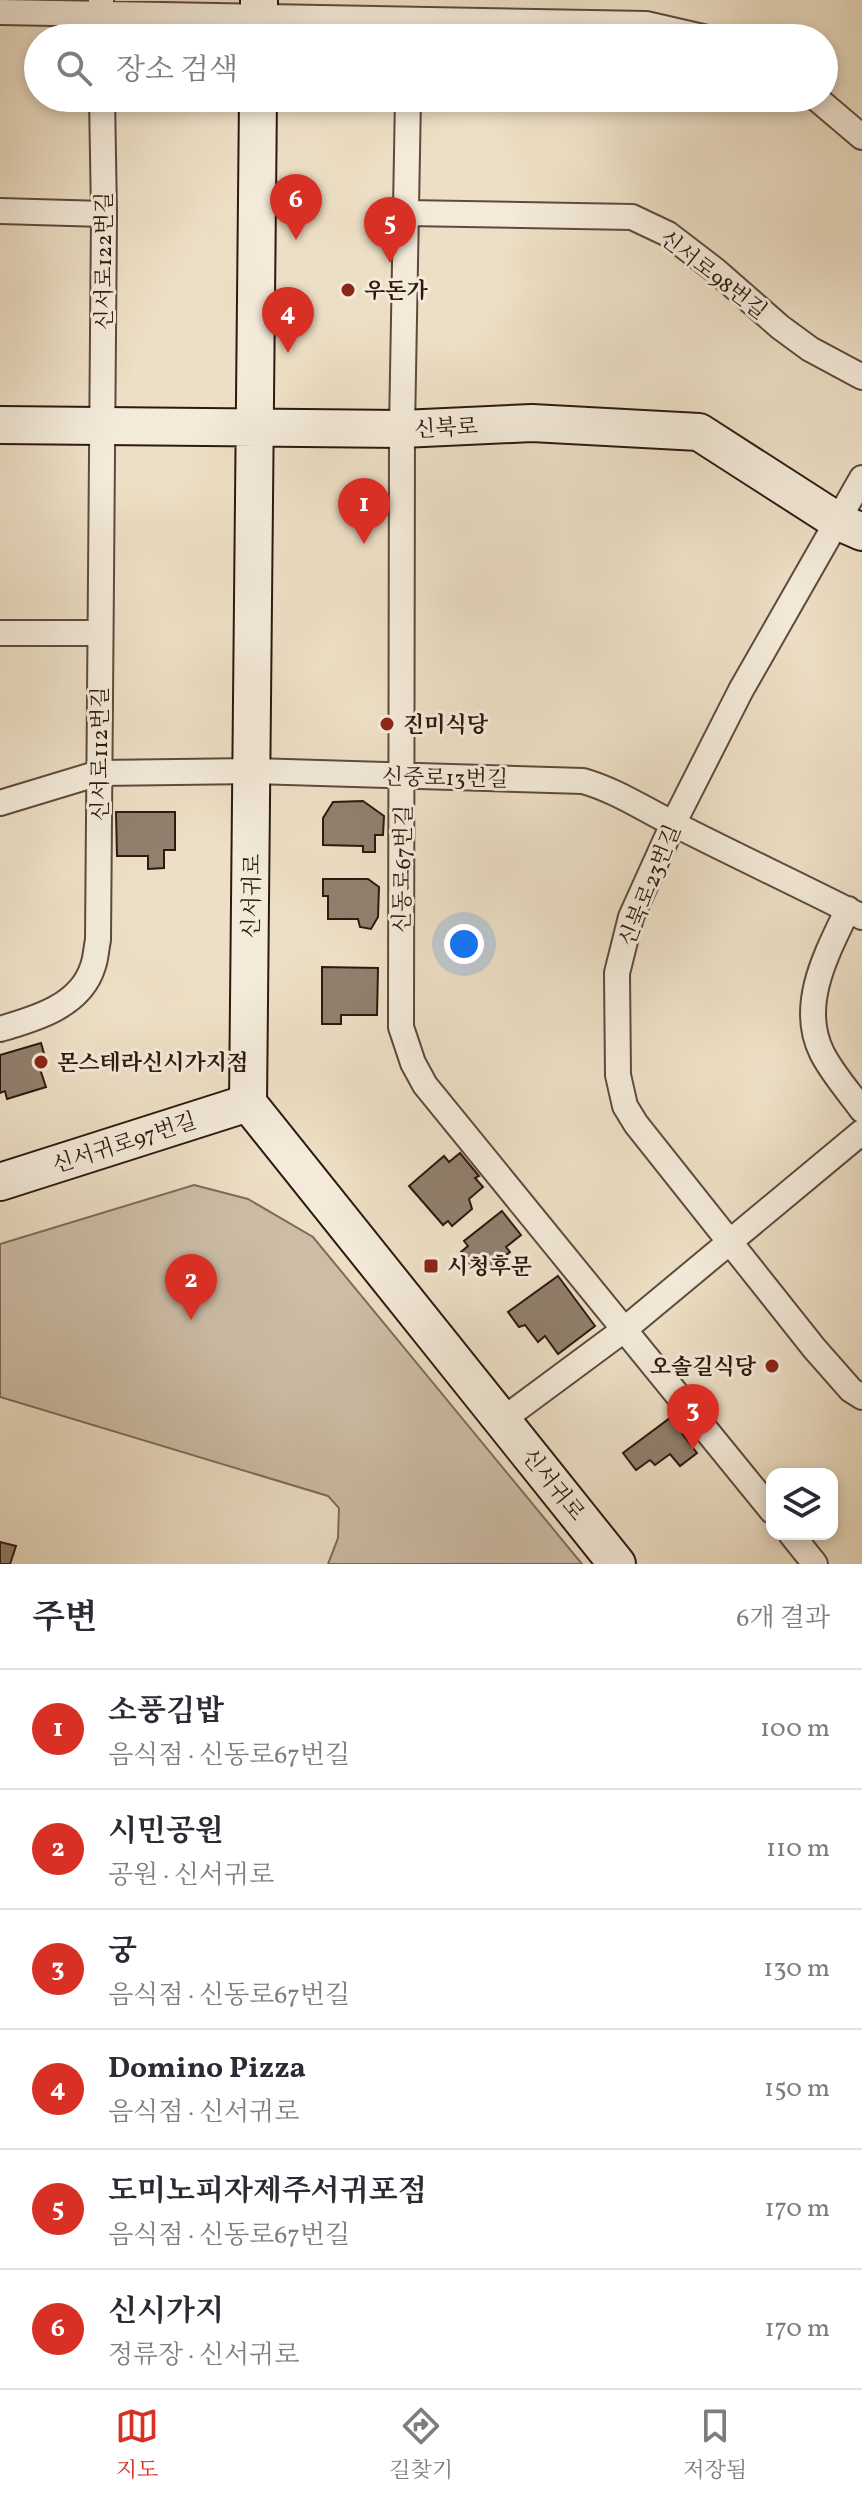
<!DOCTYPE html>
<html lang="ko">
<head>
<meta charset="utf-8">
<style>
	:root { --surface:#fff; --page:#f7f7f7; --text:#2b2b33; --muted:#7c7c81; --line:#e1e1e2; --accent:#d93025 }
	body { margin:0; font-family:Vollkorn,"Noto Serif KR",serif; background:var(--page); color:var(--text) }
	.controls { position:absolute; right:24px; bottom:24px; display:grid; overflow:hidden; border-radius:16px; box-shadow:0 4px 12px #0003 }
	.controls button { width:72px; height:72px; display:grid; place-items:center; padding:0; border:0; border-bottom:2px solid var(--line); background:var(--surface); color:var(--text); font:40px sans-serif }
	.you { position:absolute; left:464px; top:944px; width:28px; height:28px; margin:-20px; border:6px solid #fff; border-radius:50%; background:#1a73e8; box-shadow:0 0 0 12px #1a73e833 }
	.badge { display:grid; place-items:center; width:52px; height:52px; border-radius:50%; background:var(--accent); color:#fff; font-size:26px; font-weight:700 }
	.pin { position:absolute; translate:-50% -66px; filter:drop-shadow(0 2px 4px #0008) }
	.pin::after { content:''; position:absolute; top:42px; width:28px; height:24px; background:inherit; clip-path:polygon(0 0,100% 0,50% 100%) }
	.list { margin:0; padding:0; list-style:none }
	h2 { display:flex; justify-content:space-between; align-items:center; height:104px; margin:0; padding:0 32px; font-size:34px }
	h2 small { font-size:26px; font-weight:400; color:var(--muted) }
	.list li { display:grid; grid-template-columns:52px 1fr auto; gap:24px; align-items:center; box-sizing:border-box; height:120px; padding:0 32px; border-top:2px solid var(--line) }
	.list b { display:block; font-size:30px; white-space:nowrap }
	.list p { margin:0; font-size:26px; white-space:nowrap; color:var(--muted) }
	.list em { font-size:26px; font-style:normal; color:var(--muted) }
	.icon { flex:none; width:44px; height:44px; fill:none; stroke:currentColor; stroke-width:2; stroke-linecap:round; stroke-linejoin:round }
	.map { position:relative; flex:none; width:862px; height:1564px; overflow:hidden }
	.search { position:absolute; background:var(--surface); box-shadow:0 4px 12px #0003; left:24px; right:24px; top:24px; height:88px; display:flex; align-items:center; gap:20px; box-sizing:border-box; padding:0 28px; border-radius:44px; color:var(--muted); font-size:30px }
	.sheet { height:824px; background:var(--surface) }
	nav { display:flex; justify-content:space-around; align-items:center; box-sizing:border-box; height:112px; border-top:2px solid var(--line); background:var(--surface); font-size:22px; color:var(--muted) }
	nav a { display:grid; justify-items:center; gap:4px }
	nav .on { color:var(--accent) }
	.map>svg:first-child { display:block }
	.green { fill:#cdbda6; stroke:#7e6b5b; stroke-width:2 }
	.building { fill:#91806e; stroke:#2e1910; stroke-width:2 }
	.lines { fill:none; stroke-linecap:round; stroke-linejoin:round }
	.street-casing { stroke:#5e4a3d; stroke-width:28 }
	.secondary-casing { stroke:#2e1910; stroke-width:40 }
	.street { stroke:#f3ead9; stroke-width:24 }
	.secondary { stroke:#f3ead9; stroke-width:36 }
	.poi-dot { fill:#8f2418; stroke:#f3ead9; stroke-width:3 }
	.labels { text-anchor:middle; stroke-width:6; stroke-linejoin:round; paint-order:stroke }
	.street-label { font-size:22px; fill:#2e1910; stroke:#f3ead9 }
	.poi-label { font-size:22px; font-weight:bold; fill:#2e1910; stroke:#f3ead9; text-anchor:start }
</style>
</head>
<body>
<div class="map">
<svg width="862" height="1564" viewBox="0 0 862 1564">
	<rect width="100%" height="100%" fill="#eddfc5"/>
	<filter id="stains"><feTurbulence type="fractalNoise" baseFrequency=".0025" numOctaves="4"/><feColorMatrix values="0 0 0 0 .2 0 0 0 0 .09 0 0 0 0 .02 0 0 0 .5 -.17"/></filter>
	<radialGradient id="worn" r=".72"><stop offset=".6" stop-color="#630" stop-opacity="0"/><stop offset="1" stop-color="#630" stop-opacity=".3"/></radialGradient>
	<path class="green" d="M194,1185L248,1199L313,1237L582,1564H328L338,1538L339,1508L328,1496L0,1397V1244Z"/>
	<path class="building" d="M363,801L384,816L383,835H375V852H363V846L323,845V818L333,802Z
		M116,812H175V850H164V868L148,869V856H117Z
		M323,879H368L379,887L378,917L371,929L360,927L358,919H328V896H323Z
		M322,967L378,968L377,1015H341V1024H322Z
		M41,1043L47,1064L39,1066L46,1087L7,1099L5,1091L0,1093V1055Z
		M460,1153L479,1176L475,1178L483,1187L469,1199L472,1209L452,1226L448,1221L443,1225L409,1186L444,1156L449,1162Z
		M502,1211L521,1235L506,1247L510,1252L489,1268L484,1261L474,1269L461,1252L468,1246L464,1241Z
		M558,1276L595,1326L558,1354L545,1336L538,1342L525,1325L519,1327L508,1312Z
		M670,1418L697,1453L680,1466L670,1454L655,1465L650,1460L636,1470L623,1453Z
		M0,1542L16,1546L10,1564H0Z"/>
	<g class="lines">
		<g class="street-casing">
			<path id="street" d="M0,12L646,24L707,38
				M101,38V0
				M408,98L402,429L401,1027L413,1063L425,1085L772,1511
				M816,98L862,137
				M0,211L104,214
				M407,213L632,217L668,234L715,270L780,327L810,349L862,377
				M862,478L741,690L673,824L631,917L617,973L618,1075L625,1106L636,1124L814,1348L851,1390L862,1397
				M0,633H99
				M0,803L99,773L253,771L583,781C618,791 645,810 678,826C739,857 801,886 862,917
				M848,909C827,953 798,1005 822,1053C832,1073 849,1092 862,1110
				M0,1029C35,1019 81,1006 93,966C96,958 96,949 98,940L104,214L102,98
				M502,1420L625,1329L862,1132
				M791,1534L815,1564"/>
		</g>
		<g class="secondary-casing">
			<path id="secondary" d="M259,38V0
				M258,98L248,1103L617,1564
				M0,425L402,429L532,423L699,432L839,522L862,532
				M0,1182L248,1103"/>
		</g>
		<use href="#street" class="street"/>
		<use href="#secondary" class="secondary"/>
	</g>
	<g class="poi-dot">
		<circle cx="348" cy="290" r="8"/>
		<circle cx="387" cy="724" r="8"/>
		<circle cx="41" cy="1062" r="8"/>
		<rect x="423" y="1258" width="16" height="16" rx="4"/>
		<circle cx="772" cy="1366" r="8"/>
	</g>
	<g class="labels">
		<g class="street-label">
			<text transform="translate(103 261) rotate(-90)" y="8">신서로122번길</text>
			<text transform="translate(714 274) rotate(38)" y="8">신서로98번길</text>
			<text transform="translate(446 427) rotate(-3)" y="8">신북로</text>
			<text transform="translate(99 754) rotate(-90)" y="8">신서로112번길</text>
			<text transform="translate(445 777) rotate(1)" y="8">신중로13번길</text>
			<text transform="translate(402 869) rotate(-89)" y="8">신동로67번길</text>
			<text transform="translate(649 885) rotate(-68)" y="8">신북로23번길</text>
			<text transform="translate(251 896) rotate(-89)" y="8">신서귀로</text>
			<text transform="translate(124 1142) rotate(-18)" y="8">신서귀로97번길</text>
			<text transform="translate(554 1484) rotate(51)" y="8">신서귀로</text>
		</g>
		<g class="poi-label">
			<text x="364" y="298">우돈가</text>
			<text x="403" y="732">진미식당</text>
			<text x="57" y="1070">몬스테라신시가지점</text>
			<text x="447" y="1274">시청후문</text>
			<text x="756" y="1374" text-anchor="end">오솔길식당</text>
		</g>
	</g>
	<rect width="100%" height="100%" filter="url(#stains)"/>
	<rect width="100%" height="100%" fill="url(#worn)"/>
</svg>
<div class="controls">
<button><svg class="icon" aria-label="layers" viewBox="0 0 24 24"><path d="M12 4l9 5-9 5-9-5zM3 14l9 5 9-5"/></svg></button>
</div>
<div class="you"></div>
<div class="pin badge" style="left:364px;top:544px">1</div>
<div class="pin badge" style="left:191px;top:1320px">2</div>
<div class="pin badge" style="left:693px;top:1450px">3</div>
<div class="pin badge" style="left:288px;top:353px">4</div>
<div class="pin badge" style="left:390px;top:263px">5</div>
<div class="pin badge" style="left:296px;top:240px">6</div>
<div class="search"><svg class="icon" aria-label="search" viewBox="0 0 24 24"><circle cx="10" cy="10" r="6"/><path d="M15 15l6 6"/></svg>장소 검색</div>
</div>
<section class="sheet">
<h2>주변<small>6개 결과</small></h2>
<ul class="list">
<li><span class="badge">1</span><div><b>소풍김밥</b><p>음식점 · 신동로67번길</p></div><em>100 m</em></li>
<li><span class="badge">2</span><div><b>시민공원</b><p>공원 · 신서귀로</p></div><em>110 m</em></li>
<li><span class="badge">3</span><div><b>궁</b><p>음식점 · 신동로67번길</p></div><em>130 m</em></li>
<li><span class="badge">4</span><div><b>Domino Pizza</b><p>음식점 · 신서귀로</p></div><em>150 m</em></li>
<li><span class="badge">5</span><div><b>도미노피자제주서귀포점</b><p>음식점 · 신동로67번길</p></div><em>170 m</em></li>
<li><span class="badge">6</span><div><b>신시가지</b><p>정류장 · 신서귀로</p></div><em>170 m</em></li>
</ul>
</section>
<nav>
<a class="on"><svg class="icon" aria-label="map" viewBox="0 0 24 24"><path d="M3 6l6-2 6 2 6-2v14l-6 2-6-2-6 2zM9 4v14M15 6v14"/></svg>지도</a>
<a><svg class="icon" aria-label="directions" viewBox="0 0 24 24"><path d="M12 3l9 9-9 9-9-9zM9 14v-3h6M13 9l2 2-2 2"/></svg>길찾기</a>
<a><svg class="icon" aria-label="saved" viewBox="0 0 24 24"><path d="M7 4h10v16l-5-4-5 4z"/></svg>저장됨</a>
</nav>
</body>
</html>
